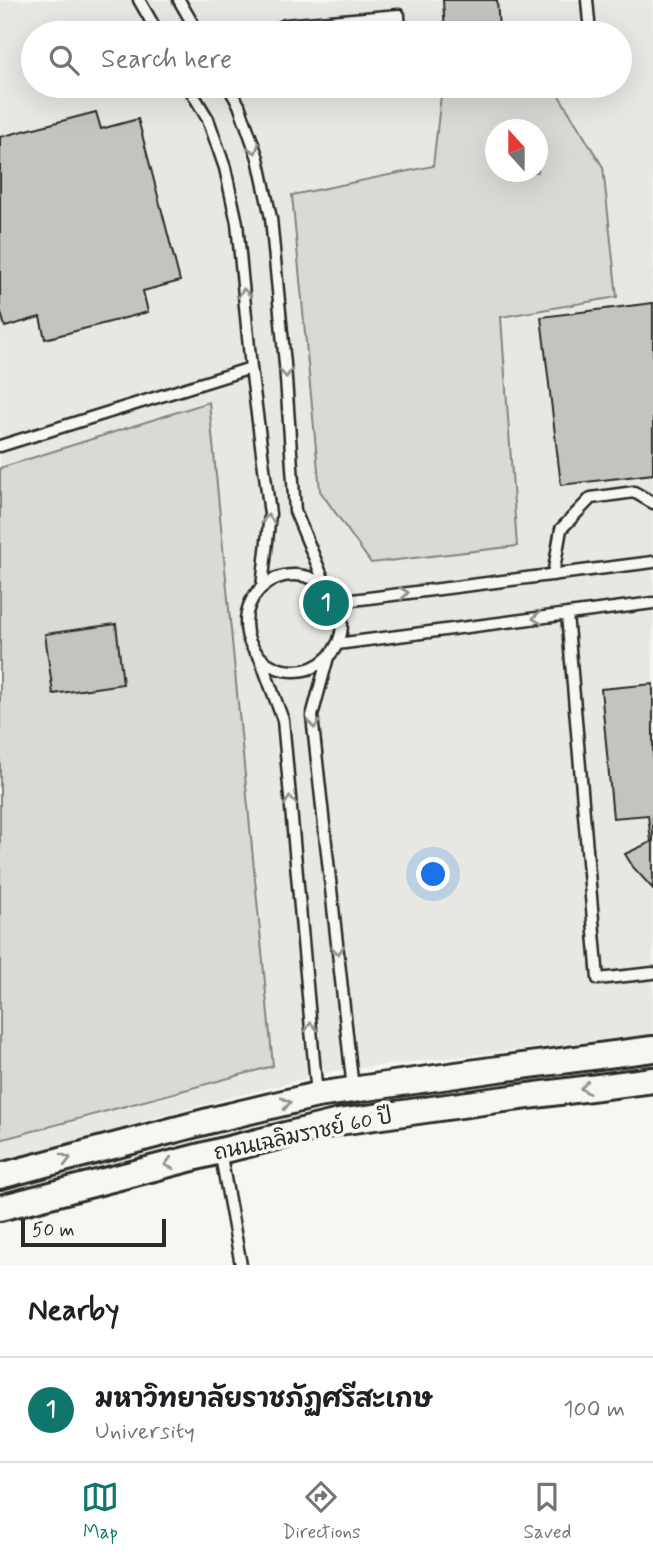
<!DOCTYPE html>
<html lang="en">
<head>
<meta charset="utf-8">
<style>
	:root { --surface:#fff; --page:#f2f2f2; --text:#202124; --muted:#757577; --line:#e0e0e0; --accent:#0f766e }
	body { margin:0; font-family:Mynerve,"Playpen Sans Thai",sans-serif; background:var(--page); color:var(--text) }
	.compass { position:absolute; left:485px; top:119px; width:63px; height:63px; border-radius:50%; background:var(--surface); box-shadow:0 7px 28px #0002; rotate:339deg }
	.scale { position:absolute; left:21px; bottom:18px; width:145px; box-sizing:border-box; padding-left:7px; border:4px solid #2b2b2b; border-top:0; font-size:19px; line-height:24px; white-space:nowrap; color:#2b2b2b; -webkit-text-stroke:5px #f6f6f2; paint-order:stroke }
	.you { position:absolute; left:434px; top:875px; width:24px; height:24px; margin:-18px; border:5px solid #fff; border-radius:50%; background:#1a73e8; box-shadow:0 0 0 10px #1a73e833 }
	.badge { display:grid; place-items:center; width:46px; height:46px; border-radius:50%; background:var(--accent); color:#fff; font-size:23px; font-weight:700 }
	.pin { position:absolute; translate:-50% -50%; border:4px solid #fff; box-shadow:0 2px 7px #0006 }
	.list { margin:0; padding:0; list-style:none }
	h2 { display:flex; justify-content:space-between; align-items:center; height:91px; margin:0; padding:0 28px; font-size:30px }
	h2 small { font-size:23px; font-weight:400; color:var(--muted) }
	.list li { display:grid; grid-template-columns:46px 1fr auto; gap:21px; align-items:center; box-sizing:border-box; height:105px; padding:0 28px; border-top:2px solid var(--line) }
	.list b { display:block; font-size:26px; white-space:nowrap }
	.list p { margin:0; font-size:23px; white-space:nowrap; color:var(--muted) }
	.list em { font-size:23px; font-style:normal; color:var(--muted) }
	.icon { flex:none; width:38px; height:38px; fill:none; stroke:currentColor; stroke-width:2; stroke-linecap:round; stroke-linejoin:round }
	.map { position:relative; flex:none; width:653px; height:1265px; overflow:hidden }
	.search { position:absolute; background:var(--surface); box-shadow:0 7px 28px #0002; left:21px; right:21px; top:21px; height:77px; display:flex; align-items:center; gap:18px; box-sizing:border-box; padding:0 24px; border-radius:38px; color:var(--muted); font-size:26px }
	.sheet { height:196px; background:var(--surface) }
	nav { display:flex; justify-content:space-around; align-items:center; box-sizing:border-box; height:98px; border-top:2px solid var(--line); background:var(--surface); font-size:19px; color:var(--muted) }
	nav a { display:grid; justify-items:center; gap:4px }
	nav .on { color:var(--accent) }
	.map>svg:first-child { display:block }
	.built { fill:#e7e7e3; fill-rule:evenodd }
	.green { fill:#d9d9d5; stroke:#828280; stroke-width:2; fill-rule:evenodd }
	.building { fill:#c3c3c0; stroke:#2b2b2b; stroke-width:2 }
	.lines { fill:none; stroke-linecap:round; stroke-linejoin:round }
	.service-casing { stroke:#2b2b2b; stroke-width:15 }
	.tertiary-casing { stroke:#2b2b2b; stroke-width:30 }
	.service { stroke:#f6f6f2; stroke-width:10 }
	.tertiary { stroke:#f6f6f2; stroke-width:24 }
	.oneway { stroke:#90908e }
	.labels { text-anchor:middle; stroke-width:7; stroke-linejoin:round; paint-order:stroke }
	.street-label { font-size:21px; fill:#2b2b2b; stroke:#f6f6f2 }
</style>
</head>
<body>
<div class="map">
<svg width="653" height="1265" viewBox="0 0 653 1265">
	<rect width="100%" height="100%" fill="#f6f6f2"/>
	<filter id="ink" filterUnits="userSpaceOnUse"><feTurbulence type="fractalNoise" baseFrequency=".0143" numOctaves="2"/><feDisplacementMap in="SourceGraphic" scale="14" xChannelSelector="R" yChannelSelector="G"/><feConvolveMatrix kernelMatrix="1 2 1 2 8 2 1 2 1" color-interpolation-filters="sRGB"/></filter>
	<g filter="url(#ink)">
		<path class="built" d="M0,0H653V1034L334,1071L179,1111L0,1162ZM33,33H620V86H33ZM496,130H538V172H496Z"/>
		<path class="green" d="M442,86H553L603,167L617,297L501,317L517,546L371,563L320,491L292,195L433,166ZM496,130H538V172H496Z
			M209,402L273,1066L0,1140V468Z"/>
		<path class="building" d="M443,0H497L499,28L445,32Z
			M96,112L101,129L138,119L180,281L143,291L148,312L45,339L40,317L5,327L0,309V137Z
			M653,303V474L561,485L541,317Z
			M116,624L123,684L53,694L45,634Z
			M653,684V889L633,867L625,854L651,842L648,815L613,818L601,689Z"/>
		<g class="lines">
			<g class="service-casing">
				<path id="service" d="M139,0L158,33
					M179,0L198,33
					M587,0L590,33
					M268,33L285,25L399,15L400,33
					M188,86L208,119L225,168L237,223L251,368L270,514L262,587
					M228,86L239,105L258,158L271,218L285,364L295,511L327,588
					M0,446L251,368
					M553,575L561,529L591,498L634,492L653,503
					M246 623a48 48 0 1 1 96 0a48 48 0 1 1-96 0Z
					M337,602L653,562
					M567,614L598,979L653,973
					M337,644L653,603
					M328,657L312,716L353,1089
					M260,658L283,720L317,1095
					M220,1151L241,1265"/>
			</g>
			<g class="tertiary-casing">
				<path id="tertiary" d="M0,1176L212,1120L317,1095L491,1070L653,1049
					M0,1208L220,1151L339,1122L497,1100L653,1080"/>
			</g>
			<use href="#service" class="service"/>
			<use href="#tertiary" class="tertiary"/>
		</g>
		<defs><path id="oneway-chevron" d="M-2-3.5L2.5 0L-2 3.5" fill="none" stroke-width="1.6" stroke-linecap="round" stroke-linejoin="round" transform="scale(1.75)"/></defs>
		<g class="oneway">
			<use href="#oneway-chevron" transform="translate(254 149) rotate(71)"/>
			<use href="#oneway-chevron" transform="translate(244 293) rotate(-96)"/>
			<use href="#oneway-chevron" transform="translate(286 373) rotate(86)"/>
			<use href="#oneway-chevron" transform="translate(268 519) rotate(-88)"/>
			<use href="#oneway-chevron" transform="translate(404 593) rotate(-7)"/>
			<use href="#oneway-chevron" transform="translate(537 618) rotate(173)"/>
			<use href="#oneway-chevron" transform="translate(314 724) rotate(88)"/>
			<use href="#oneway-chevron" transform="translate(290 801) rotate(-95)"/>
			<use href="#oneway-chevron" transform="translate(338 950) rotate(84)"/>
			<use href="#oneway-chevron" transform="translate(311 1027) rotate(-95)"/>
			<use href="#oneway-chevron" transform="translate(585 1088) rotate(173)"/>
			<use href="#oneway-chevron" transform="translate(286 1103) rotate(-13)"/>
			<use href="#oneway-chevron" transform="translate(66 1159) rotate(-15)"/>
			<use href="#oneway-chevron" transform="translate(169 1164) rotate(165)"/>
		</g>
	</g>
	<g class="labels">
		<g class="street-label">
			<text transform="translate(303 1134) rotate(-12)" y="7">ถนนเฉลิมราชย์ 60 ปี</text>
		</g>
	</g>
</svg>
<svg class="compass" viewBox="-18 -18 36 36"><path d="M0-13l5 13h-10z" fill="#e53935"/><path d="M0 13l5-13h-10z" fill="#757577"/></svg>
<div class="scale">50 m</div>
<div class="you"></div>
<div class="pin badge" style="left:326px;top:603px">1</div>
<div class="search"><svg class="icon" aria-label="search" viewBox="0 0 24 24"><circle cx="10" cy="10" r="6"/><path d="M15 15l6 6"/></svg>Search here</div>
</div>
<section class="sheet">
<h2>Nearby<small></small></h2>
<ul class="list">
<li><span class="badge">1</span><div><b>มหาวิทยาลัยราชภัฏศรีสะเกษ</b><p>University</p></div><em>100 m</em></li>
</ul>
</section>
<nav>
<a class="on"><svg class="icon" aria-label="map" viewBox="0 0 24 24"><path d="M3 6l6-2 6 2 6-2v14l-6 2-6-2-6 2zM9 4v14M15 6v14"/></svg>Map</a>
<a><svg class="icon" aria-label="directions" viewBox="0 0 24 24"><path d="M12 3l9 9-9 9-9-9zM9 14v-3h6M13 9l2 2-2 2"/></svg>Directions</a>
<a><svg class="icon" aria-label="saved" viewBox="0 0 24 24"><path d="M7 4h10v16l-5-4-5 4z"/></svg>Saved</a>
</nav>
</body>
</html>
